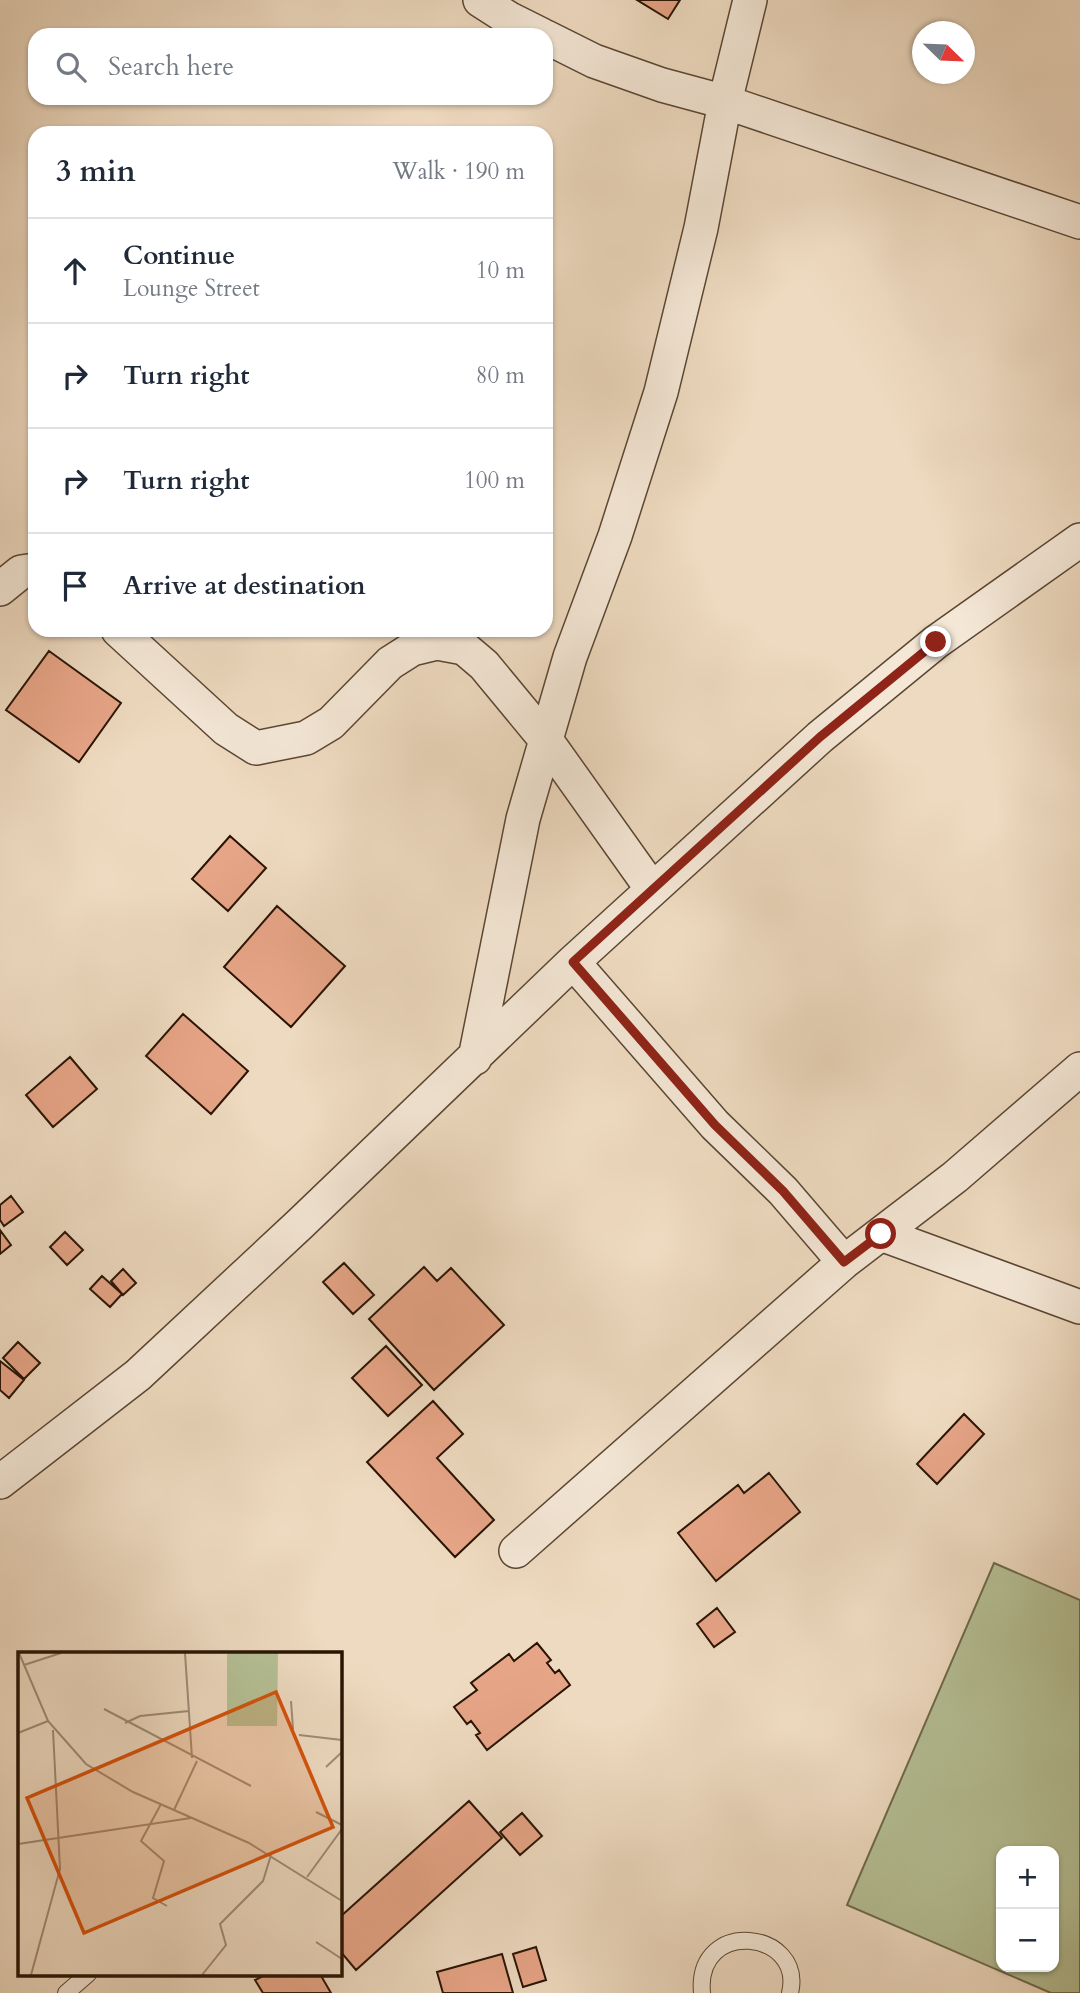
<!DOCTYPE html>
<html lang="en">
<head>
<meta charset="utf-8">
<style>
	:root { --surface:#fff; --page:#f2f2f3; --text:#1f2937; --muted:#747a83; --line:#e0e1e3 }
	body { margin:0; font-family:Cardo,serif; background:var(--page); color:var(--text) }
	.controls { position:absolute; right:21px; bottom:21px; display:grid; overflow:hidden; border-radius:14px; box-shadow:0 2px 5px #0004 }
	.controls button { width:63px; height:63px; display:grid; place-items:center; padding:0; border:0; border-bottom:2px solid var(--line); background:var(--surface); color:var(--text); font:35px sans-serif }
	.compass { position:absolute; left:912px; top:21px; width:63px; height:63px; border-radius:50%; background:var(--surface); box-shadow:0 2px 5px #0004; rotate:113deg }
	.stop { position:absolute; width:21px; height:21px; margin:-16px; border:5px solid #8f2418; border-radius:50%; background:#fff }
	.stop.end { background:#8f2418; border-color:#fff; box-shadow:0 2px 7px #0008 }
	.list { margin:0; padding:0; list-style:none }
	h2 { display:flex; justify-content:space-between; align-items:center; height:91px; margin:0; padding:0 28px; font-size:30px }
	h2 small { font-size:23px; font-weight:400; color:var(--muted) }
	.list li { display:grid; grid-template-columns:46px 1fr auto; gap:21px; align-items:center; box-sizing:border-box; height:105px; padding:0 28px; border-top:2px solid var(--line) }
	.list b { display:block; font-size:26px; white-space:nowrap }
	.list p { margin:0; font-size:23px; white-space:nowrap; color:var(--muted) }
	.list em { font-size:23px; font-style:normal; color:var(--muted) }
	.icon { flex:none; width:38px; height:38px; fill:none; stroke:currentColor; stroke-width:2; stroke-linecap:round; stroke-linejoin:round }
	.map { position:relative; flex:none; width:1080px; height:1993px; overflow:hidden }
	.search { position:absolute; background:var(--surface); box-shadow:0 2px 5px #0004; left:28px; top:28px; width:525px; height:77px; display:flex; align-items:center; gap:18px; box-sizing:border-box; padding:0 24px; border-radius:21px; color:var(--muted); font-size:26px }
	.panel { position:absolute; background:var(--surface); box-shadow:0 2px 5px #0004; left:28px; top:126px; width:525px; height:511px; border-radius:21px }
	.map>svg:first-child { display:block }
	.green { fill:#b5c095; stroke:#6f6a4c; stroke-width:2; fill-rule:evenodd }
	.building { fill:#e7a587; stroke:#291404; stroke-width:2 }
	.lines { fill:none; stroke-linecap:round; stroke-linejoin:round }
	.lane-casing { stroke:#5a4633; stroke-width:18 }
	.street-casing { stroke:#5a4633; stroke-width:36 }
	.lane { stroke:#f4e7d6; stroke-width:16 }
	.street { stroke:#f4e7d6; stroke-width:33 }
	.route { stroke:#8f2418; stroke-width:9 }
	.inset-road { fill:none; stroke:#9f8b75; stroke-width:2 }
	.view { fill:#d5520b; fill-opacity:0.15; stroke:#d5520b; stroke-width:3.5 }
	.inset-edge { fill:none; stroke:#291404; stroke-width:3.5 }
</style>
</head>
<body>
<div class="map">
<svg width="1080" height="1993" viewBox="0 0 1080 1993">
	<rect width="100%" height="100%" fill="#eedac0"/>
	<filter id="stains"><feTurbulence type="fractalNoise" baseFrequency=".00286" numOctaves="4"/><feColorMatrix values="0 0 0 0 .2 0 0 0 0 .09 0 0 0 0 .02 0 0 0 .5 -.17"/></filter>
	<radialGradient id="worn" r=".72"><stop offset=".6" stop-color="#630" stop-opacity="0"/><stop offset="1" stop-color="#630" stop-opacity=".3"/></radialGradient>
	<path class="green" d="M994,1563L1080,1600V1993H1051L847,1905ZM1001,1851H1054V1967H1001Z"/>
	<path class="building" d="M637,0H680L668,19Z
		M49,651L121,703L79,762L6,710Z
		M230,836L266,868L228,911L192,879Z
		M277,906L345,966L291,1027L224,967Z
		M183,1014L248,1071L211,1114L146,1056Z
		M70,1057L97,1089L53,1127L26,1095Z
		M11,1196L23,1212L4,1226L0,1220V1205Z
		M0,1230L11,1245L0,1254Z
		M65,1232L83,1250L67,1265L50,1247Z
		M344,1263L374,1295L353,1314L323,1282Z
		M424,1267L437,1281L451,1268L504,1325L434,1390L369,1319Z
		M123,1269L136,1283L123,1295L111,1281Z
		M102,1276L122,1294L110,1307L90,1289Z
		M18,1342L40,1363L24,1379L3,1358Z
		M386,1346L422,1385L388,1416L352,1378Z
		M0,1361L24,1380L9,1398L0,1390Z
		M433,1401L463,1434L437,1458L494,1520L455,1557L367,1462Z
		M964,1414L984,1434L937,1484L917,1464Z
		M769,1473L800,1512L716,1581L678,1533L738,1485L744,1493Z
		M717,1608L735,1632L714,1647L697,1624Z
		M537,1643L551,1660L547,1663L555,1673L559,1670L570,1685L487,1750L476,1735L480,1733L471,1721L467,1724L454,1707L477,1690L471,1683L509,1654L514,1661Z
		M469,1801L502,1838L356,1970L340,1951V1917Z
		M522,1813L542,1836L520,1855L500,1832Z
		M536,1947L546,1980L523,1987L513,1954Z
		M502,1954L513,1993H443L437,1972Z
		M267,1974H320L331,1993H263L255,1980Z"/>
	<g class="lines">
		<g class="lane-casing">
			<path id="lane" d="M66,1993L88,1974
				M702,1993C695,1917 805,1930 790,1993"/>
		</g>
		<g class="street-casing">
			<path id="street" d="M480,0L508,18L542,35
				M546,37L594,61L662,85L725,102L1080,222
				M0,589L21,572L35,570
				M118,630L226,729L256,748L306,738L331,723L390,663L412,649L437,643L464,648L484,665L546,740L652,889
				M573,962L715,1125L783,1191L844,1262
				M475,1058L523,819L570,657L615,536L661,392L701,228L725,102L750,0
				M881,1234L1080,1307
				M0,1482L138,1375L300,1224L573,962L820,737L936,642L1080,540
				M516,1551L844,1262L955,1177L1080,1069"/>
		</g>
		<use href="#lane" class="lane"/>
		<use href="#street" class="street"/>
	</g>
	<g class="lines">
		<path class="route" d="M881,1234L844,1262L783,1191L715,1125L573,962L820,737L936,642"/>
	</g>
	<g transform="translate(18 1652)">
		<rect width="324" height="324" fill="#eedac0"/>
		<path d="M209,1H260L259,74H209Z" fill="#b5c095"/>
		<path class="inset-road" d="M1,1L30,69L68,112L115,140L231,191L324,249M167,1L174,106M6,13L43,1M273,49L275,77M86,57L233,134M107,71L122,64L171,59M0,81L30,69M281,83L324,88M308,115L324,100M143,152L123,189L146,209L135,246L149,254M156,158L179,109M298,160L324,173M0,192L173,166M289,225L324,177M298,290L324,307M13,323L42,217L35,78M184,323L208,293L202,272L245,229L253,203"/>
		<path class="view" d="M258,40L315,175L66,281L9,146Z"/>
		<rect width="324" height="324" class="inset-edge"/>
	</g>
	<rect width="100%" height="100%" filter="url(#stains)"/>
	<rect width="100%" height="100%" fill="url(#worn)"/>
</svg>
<div class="controls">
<button>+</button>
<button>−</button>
</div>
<svg class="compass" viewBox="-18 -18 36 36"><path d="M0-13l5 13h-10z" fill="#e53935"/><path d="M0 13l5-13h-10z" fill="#747a83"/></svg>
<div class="stop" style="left:881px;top:1234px"></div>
<div class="stop end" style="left:936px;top:642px"></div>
<div class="search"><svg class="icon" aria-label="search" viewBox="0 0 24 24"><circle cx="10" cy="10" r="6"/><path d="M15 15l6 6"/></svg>Search here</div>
<section class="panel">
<h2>3 min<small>Walk · 190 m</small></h2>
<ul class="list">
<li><svg class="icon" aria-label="ahead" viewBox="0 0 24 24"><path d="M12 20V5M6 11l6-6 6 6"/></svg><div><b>Continue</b><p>Lounge Street</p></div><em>10 m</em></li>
<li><svg class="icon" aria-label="right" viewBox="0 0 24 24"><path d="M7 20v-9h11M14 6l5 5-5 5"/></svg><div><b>Turn right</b></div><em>80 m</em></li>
<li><svg class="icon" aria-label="right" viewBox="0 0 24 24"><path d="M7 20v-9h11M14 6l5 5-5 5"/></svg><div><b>Turn right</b></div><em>100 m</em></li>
<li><svg class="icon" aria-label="arrive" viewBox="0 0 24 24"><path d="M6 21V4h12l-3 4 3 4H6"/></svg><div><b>Arrive at destination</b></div></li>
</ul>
</section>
</div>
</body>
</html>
